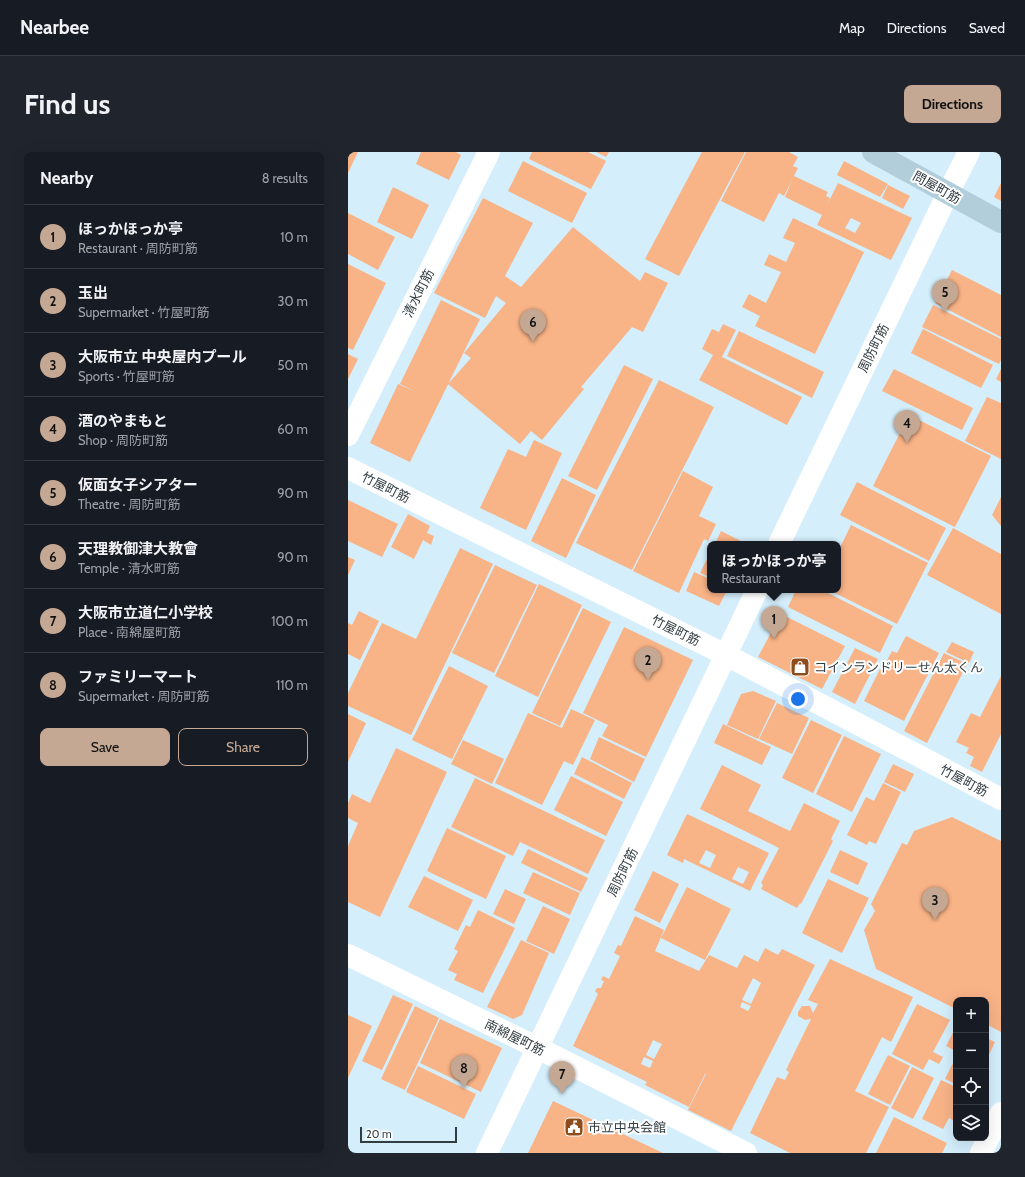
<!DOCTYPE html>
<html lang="en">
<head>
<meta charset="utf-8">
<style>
	:root { --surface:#171b24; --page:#20242c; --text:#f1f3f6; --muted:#9ea1a6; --line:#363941; --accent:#c5a893 }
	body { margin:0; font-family:Cabin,"Noto Sans JP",sans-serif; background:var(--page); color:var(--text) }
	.controls { position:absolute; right:12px; bottom:12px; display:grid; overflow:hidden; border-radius:8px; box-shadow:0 4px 16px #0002 }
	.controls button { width:36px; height:36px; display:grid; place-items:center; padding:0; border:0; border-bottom:1px solid var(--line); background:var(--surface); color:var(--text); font:20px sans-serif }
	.scale { position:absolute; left:12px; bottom:10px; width:97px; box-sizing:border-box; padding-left:4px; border:2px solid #323d42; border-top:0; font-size:11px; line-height:14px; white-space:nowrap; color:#323d42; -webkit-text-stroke:3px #fff; paint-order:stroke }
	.you { position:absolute; left:450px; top:547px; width:14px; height:14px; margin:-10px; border:3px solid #fff; border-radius:50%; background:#1a73e8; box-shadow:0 0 0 6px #1a73e833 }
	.badge { display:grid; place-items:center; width:26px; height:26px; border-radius:50%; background:var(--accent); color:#111; font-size:13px; font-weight:700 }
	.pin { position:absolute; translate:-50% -33px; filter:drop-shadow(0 1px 2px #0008) }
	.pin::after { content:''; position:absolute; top:21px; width:14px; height:12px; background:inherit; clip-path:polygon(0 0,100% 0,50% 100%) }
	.popup { position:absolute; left:359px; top:389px; width:134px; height:52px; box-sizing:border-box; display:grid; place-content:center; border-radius:8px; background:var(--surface); filter:drop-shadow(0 1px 3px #0005); font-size:13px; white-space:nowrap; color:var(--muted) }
	.popup b { font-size:15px; color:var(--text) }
	.popup::after { content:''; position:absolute; left:50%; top:100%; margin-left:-8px; border:8px solid transparent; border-top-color:var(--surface) }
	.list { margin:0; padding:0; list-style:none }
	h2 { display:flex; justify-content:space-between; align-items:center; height:52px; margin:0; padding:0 16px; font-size:17px }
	h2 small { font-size:13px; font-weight:400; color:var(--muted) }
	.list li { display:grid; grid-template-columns:26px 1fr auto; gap:12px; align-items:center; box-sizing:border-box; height:64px; padding:0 16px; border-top:1px solid var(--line) }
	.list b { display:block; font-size:15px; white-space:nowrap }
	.list p { margin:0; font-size:13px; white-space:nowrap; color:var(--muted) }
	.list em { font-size:13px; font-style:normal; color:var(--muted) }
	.actions { display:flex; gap:8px; padding:12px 16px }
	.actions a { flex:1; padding:9px 0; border:1px solid var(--accent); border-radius:8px; text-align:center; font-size:14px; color:var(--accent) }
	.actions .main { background:var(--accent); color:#111 }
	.icon { flex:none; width:22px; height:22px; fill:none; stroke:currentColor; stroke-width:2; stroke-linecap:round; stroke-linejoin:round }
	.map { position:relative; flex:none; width:653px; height:1001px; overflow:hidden; border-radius:8px }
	header { display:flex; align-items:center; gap:24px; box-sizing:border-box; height:56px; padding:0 20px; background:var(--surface); border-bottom:1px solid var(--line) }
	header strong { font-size:19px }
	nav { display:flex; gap:22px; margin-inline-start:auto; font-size:14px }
	.intro { display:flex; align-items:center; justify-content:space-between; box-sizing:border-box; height:96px; padding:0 24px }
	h1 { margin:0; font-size:28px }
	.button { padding:10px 18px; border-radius:8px; background:var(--accent); color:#111; font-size:14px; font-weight:700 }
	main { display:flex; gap:24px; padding:0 24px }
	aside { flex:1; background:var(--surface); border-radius:8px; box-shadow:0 4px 16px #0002 }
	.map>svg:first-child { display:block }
	.building { fill:#f8b387; fill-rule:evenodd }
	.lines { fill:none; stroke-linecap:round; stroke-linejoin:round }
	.street { stroke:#fff; stroke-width:22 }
	.secondary { stroke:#b2ceda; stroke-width:22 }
	.labels { text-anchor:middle; stroke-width:4; stroke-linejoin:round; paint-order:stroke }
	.street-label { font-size:13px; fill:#323d42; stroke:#fff }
	.poi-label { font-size:13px; fill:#323d42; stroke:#fff; text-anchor:start }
</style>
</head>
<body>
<header>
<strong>Nearbee</strong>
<nav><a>Map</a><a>Directions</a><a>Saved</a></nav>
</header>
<div class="intro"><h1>Find us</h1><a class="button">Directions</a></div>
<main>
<aside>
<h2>Nearby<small>8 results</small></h2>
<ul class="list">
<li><span class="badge">1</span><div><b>ほっかほっか亭</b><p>Restaurant · 周防町筋</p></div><em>10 m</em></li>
<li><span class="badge">2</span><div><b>玉出</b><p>Supermarket · 竹屋町筋</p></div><em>30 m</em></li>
<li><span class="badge">3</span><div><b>大阪市立 中央屋内プール</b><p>Sports · 竹屋町筋</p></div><em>50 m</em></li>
<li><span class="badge">4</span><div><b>酒のやまもと</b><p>Shop · 周防町筋</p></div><em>60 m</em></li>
<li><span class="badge">5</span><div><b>仮面女子シアター</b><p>Theatre · 周防町筋</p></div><em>90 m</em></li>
<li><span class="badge">6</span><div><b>天理教御津大教會</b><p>Temple · 清水町筋</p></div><em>90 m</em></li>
<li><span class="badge">7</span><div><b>大阪市立道仁小学校</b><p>Place · 南綿屋町筋</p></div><em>100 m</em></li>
<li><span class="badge">8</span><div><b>ファミリーマート</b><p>Supermarket · 周防町筋</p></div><em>110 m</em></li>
</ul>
<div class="actions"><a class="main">Save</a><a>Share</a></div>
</aside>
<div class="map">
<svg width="653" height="1001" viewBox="0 0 653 1001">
	<rect width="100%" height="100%" fill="#d4eefb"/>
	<path class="building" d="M0,0H10L0,21Z
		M73,0H108L113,3L101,28L68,12Z
		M184,0H240L258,9L243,37L181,7Z
		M248,0H261L258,5Z
		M354,0H397L331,124L297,107Z
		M398,0H441L450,5L445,14L450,16L446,24L480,40L478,44L482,46L479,53L490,31L564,66L543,108L469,73L474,63L437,45L444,28L436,44L431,41L416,70L373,49ZM503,66L513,71L507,81L497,76Z
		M175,9L239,41L224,71L160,39Z
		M496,9L540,32L532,45L489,23Z
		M653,31V49L646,45Z
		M540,33L562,44L555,57L534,46Z
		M45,35L81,53L64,87L29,70Z
		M135,46L185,71L157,124L173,135L225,75L292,129L297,120L320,131L295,180L284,175L233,235L236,237L194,288L183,279L172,292L100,232L123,206L116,201L158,151L148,144L137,166L86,141Z
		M0,61L47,85L30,118L0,102Z
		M445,66L516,100L467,202L407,174L412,164L394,155L401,142L418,151L433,120L416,113L421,102L438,110L447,91L435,86Z
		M0,112L38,131L5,198L0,196Z
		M604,118L653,143V185L587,151Z
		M93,148L132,167L62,310L22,291L50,232L68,240L52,232Z
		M585,153L653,187V208L651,212L574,175Z
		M375,172L388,178L374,205L454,245L439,273L351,228L365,203L354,197L364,177L371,180Z
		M575,177L645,213L633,236L563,201Z
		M391,179L476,220L464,246L379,204Z
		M0,202L10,207L0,227Z
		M276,213L305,227L249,338L220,324Z
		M546,217L625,256L614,278L534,239Z
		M653,217V230L648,227Z
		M311,228L366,255L284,418L228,391Z
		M639,245L653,251V307L617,289Z
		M561,263L643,304L607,375L525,334Z
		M186,288L214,301L178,378L132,356L160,297L178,305Z
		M335,319L365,335L351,364L368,372L360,389L356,387L331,441L285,419Z
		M214,326L248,343L218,406L183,389Z
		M509,330L598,376L581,409L492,363Z
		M653,345V374L644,363Z
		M0,348L50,372L34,405L0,389Z
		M60,362L82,374L79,381L86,384L83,393L75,388L66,407L43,395Z
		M503,373L580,411L549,472L481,438H490V400Z
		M605,376L653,402V462L579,423Z
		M373,379L399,392H367Z
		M112,396L145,412L63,583L0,554V541L34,471L68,487Z
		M362,401V425L352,421Z
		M0,405L7,408L0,423Z
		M147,413L189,433L146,521L104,501Z
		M346,420L362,427V438H379L371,454L338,439Z
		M191,432L234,453L190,545L147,524Z
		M448,438H474L545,474L532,501L440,455Z
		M235,456L263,470L212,574L184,561Z
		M11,459L31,469L12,508L0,502V471L4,473Z
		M433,462L497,494L474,537L410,505Z
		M276,475L345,508L298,605L254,584L260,573L235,561Z
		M558,484L591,501L556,569L516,549L532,517L534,518L544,499L549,501Z
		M604,490L626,500L621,511L598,500Z
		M507,496L530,507L507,552L484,540Z
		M596,501L619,512L579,591L556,579Z
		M101,514L140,534L104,607L64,588Z
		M653,524V582L634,620L622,614L626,605L618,601L621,596L608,590L623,561L632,565Z
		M405,539L428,549L410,587L379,573L393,542Z
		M429,551L461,566L444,602L411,587Z
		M223,557L247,568L225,613L216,609L194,653L147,631L180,561L214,576Z
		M0,562L18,571L0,610Z
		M463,568L494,583L465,641L434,626Z
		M375,572L423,595L414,613L366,591Z
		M496,584L533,602L504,660L468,642Z
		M251,585L297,607L286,630L242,607Z
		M115,588L156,607L144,632L103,612Z
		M48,596L99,620L32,765L0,750V694L10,671L0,666V651L4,642L22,651Z
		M234,605L284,631L276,647L226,622Z
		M545,612L566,622L557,640L536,630Z
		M374,613L413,633L400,659L442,679L456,651L492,669L483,687L485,689L453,752L452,751L449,756L413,737L415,733L413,731L431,696L352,657Z
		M223,624L275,650L258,684L206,658Z
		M127,626L257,688L240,722L172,690L165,704L103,675Z
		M535,631L553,640L528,692L521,689L519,693L499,683L518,645L526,649Z
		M339,662L421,701L402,739L336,707L335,711L319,703ZM358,698L368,703L362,716L351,711ZM390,715L401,720L395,732L384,727Z
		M604,665L653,689V880L638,872V848H608V857L528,817L516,778L527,759L523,752L554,691L559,693L566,679Z
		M99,676L158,704L138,747L79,719Z
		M180,697L240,726L233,740L173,711Z
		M492,698L520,711L510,733L482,720Z
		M305,719L331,732L312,771L286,758Z
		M185,720L232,741L222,763L175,741Z
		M76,724L125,748L110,779L60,755Z
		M480,727L521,746L494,801L454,781Z
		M339,735L383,757L357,808L313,786Z
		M157,737L178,747L166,772L145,762Z
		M195,754L222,767L206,802L178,789Z
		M130,758L167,776L135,841L106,828L109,822L100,818L110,799L106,797L118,773L122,775Z
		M287,764L316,778L307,799L351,819L361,803L389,816L396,803L410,810L417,796L430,803L434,797L467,813L383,979L340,958L358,922H357L341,955L297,933L299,930L225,894L250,842L247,839L249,836H253L256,829L253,828L255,824L261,827L272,804L266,801L270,793L273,794ZM405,826L413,831L403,852L394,848ZM394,850L403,854L400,859L392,855ZM305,888L314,892L306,907L298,903ZM296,905L305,909L302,916L293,912Z
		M173,788L201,801L174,863L165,867L139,855Z
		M482,807L565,845L543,890L534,885L507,939L541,955L518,1001H442L402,981L429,925L437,928L441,920L438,918L463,867L457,868L450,864V860L454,854H462L465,861L470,852L460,848Z
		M45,843L65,852L34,918L14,909Z
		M569,852L602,868L585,900L595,905L591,912L581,907L575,918L544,902Z
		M67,854L91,866L57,938L33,927Z
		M0,863L24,874L0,926Z
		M92,867L154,896L133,940L72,911Z
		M608,875V899L598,894Z
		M638,886L647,890L638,909Z
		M540,903L562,914L542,953L520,942Z
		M608,905V932L597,927Z
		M70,914L128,942L116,967L58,940Z
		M564,915L586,926L565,967L543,956Z
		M593,928L608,935V970L601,966L595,977L574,967Z
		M205,949L315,1001H180Z
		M546,965L599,991L594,1001H528Z"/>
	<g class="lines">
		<path class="street" d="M0,283L141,0
			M0,316L378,503L653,647
			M431,392L600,41L621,0
			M0,803L190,896L398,1001
			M139,1001L409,438
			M633,1001L653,961"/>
		<path class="secondary" d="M525,0L653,70"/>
	</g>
	<defs>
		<g id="shop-square" transform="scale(1)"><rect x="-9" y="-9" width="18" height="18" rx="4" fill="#8f4d1b" stroke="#fff"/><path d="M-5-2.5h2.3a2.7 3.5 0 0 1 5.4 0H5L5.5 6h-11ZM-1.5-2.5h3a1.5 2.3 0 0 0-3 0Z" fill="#fff"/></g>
		<g id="civic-square" transform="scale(1)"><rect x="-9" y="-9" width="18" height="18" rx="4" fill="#8f4d1b" stroke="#fff"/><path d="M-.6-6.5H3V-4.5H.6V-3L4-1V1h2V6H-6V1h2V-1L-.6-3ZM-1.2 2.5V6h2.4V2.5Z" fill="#fff"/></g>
	</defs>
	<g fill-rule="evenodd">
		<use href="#shop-square" x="452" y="515"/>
		<use href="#civic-square" x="226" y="975"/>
	</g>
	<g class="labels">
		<g class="street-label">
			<text transform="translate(589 35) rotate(29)" y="5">問屋町筋</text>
			<text transform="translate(70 141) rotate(-63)" y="5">清水町筋</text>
			<text transform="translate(525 196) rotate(-64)" y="5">周防町筋</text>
			<text transform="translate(38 335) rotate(26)" y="5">竹屋町筋</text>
			<text transform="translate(328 478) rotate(26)" y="5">竹屋町筋</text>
			<text transform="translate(616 628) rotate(28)" y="5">竹屋町筋</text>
			<text transform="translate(274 720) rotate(-64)" y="5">周防町筋</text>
			<text transform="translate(167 885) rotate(26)" y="5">南綿屋町筋</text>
		</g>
		<g class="poi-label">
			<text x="466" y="520">コインランドリーせん太くん</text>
			<text x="240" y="980">市立中央会館</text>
		</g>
	</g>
</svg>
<div class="controls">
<button>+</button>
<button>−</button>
<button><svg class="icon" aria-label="locate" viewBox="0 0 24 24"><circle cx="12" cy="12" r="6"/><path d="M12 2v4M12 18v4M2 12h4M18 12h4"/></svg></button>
<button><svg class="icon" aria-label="layers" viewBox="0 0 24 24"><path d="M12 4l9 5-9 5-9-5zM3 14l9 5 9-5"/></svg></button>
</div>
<div class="scale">20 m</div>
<div class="you"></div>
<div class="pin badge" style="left:426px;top:487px">1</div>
<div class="popup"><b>ほっかほっか亭</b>Restaurant</div>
<div class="pin badge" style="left:300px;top:528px">2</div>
<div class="pin badge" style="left:587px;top:768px">3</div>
<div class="pin badge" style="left:559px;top:291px">4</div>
<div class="pin badge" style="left:597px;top:160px">5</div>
<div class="pin badge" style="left:185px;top:190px">6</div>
<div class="pin badge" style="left:214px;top:942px">7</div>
<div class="pin badge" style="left:116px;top:936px">8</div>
</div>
</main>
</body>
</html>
